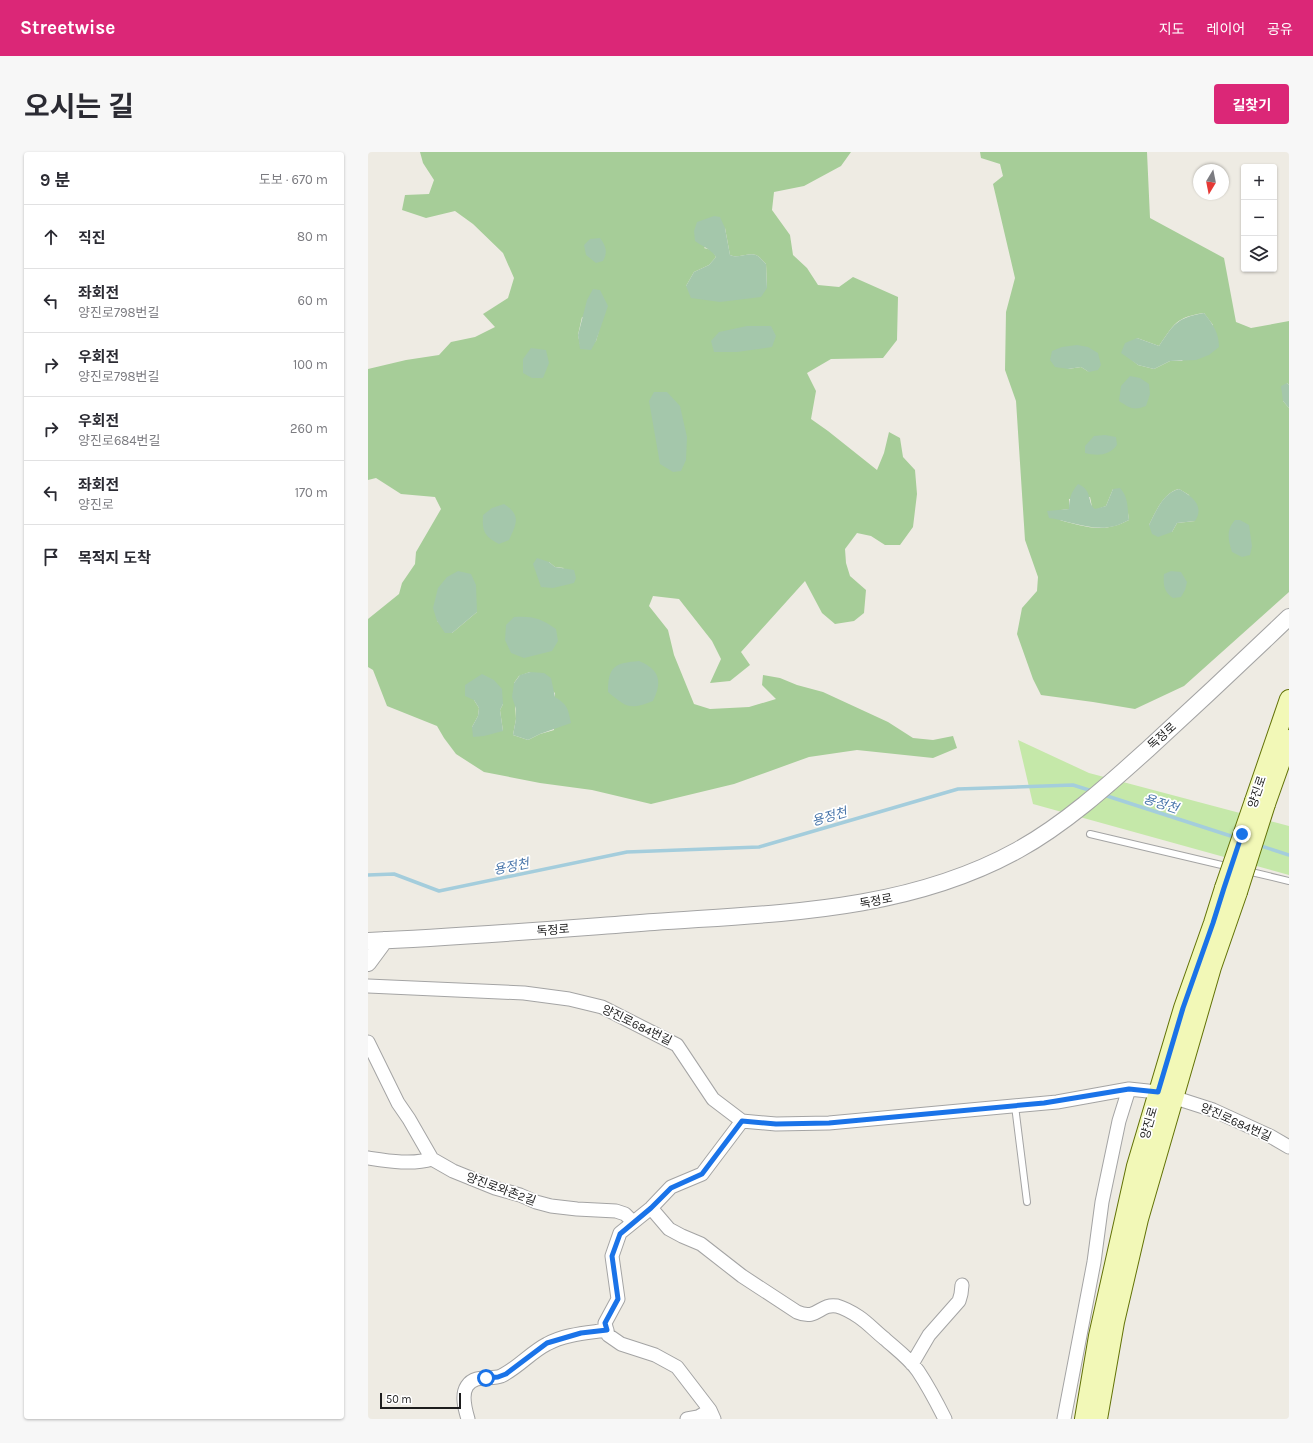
<!DOCTYPE html>
<html lang="ko">
<head>
<meta charset="utf-8">
<style>
	:root { --surface:#fff; --page:#f7f7f7; --text:#2b2b33; --muted:#7c7c81; --line:#e1e1e2; --accent:#db2777 }
	body { margin:0; font-family:Karla,"Noto Sans KR",sans-serif; background:var(--page); color:var(--text) }
	.controls { position:absolute; right:12px; top:12px; display:grid; overflow:hidden; border-radius:4px; box-shadow:0 1px 3px #0004 }
	.controls button { width:36px; height:36px; display:grid; place-items:center; padding:0; border:0; border-bottom:1px solid var(--line); background:var(--surface); color:var(--text); font:20px sans-serif }
	.compass { position:absolute; left:825px; top:12px; width:36px; height:36px; border-radius:50%; background:var(--surface); box-shadow:0 1px 3px #0004; rotate:190deg }
	.scale { position:absolute; left:12px; bottom:10px; width:81px; box-sizing:border-box; padding-left:4px; border:2px solid #1d1d1d; border-top:0; font-size:11px; line-height:14px; white-space:nowrap; color:#1d1d1d; -webkit-text-stroke:3px #fff; paint-order:stroke }
	.stop { position:absolute; width:12px; height:12px; margin:-9px; border:3px solid #1a73e8; border-radius:50%; background:#fff }
	.stop.end { background:#1a73e8; border-color:#fff; box-shadow:0 1px 4px #0008 }
	.list { margin:0; padding:0; list-style:none }
	h2 { display:flex; justify-content:space-between; align-items:center; height:52px; margin:0; padding:0 16px; font-size:17px }
	h2 small { font-size:13px; font-weight:400; color:var(--muted) }
	.list li { display:grid; grid-template-columns:26px 1fr auto; gap:12px; align-items:center; box-sizing:border-box; height:64px; padding:0 16px; border-top:1px solid var(--line) }
	.list b { display:block; font-size:15px; white-space:nowrap }
	.list p { margin:0; font-size:13px; white-space:nowrap; color:var(--muted) }
	.list em { font-size:13px; font-style:normal; color:var(--muted) }
	.icon { flex:none; width:22px; height:22px; fill:none; stroke:currentColor; stroke-width:2; stroke-linecap:round; stroke-linejoin:round }
	.map { position:relative; flex:none; width:921px; height:1267px; overflow:hidden; border-radius:4px }
	header { display:flex; align-items:center; gap:24px; box-sizing:border-box; height:56px; padding:0 20px; background:var(--accent); color:#fff }
	header strong { font-size:19px }
	nav { display:flex; gap:22px; margin-inline-start:auto; font-size:14px }
	.intro { display:flex; align-items:center; justify-content:space-between; box-sizing:border-box; height:96px; padding:0 24px }
	h1 { margin:0; font-size:28px }
	.button { padding:10px 18px; border-radius:4px; background:var(--accent); color:#fff; font-size:14px; font-weight:700 }
	main { display:flex; gap:24px; padding:0 24px }
	aside { flex:1; background:var(--surface); border-radius:4px; box-shadow:0 1px 3px #0004 }
	.map>svg:first-child { display:block }
	.grass { fill:#c5e8a9 }
	.forest { fill:#a6cd98; fill-rule:evenodd }
	.cemetery { fill:#a4c7ab }
	.lines { fill:none; stroke-linecap:round; stroke-linejoin:round }
	.stream { stroke:#a4cddc; stroke-width:3.5 }
	.service-casing { stroke:#a4a4a4; stroke-width:8 }
	.minor-casing { stroke:#a4a4a4; stroke-width:15 }
	.tertiary-casing { stroke:#a4a4a4; stroke-width:18 }
	.secondary-casing { stroke:#627206; stroke-width:20 }
	.service { stroke:#fff; stroke-width:6 }
	.minor { stroke:#fff; stroke-width:13 }
	.tertiary { stroke:#fff; stroke-width:16 }
	.secondary { stroke:#f2f8b7; stroke-width:18 }
	.secondary-bridge-casing { stroke:#627206; stroke-width:20; stroke-linecap:butt }
	.secondary-bridge { stroke:#f2f8b7; stroke-width:18 }
	.route { stroke:#1a73e8; stroke-width:5 }
	.labels { text-anchor:middle; stroke-width:3.5; stroke-linejoin:round; paint-order:stroke }
	.street-label { font-size:12px; fill:#1d1d1d; stroke:#fff }
	.water-label { font-size:13px; font-style:italic; fill:#4b77ab; stroke:#fff }
</style>
</head>
<body>
<header>
<strong>Streetwise</strong>
<nav><a>지도</a><a>레이어</a><a>공유</a></nav>
</header>
<div class="intro"><h1>오시는 길</h1><a class="button">길찾기</a></div>
<main>
<aside>
<h2>9 분<small>도보 · 670 m</small></h2>
<ul class="list">
<li><svg class="icon" aria-label="ahead" viewBox="0 0 24 24"><path d="M12 20V5M6 11l6-6 6 6"/></svg><div><b>직진</b></div><em>80 m</em></li>
<li><svg class="icon" aria-label="left" viewBox="0 0 24 24"><path d="M17 20v-9H6M10 6l-5 5 5 5"/></svg><div><b>좌회전</b><p>양진로798번길</p></div><em>60 m</em></li>
<li><svg class="icon" aria-label="right" viewBox="0 0 24 24"><path d="M7 20v-9h11M14 6l5 5-5 5"/></svg><div><b>우회전</b><p>양진로798번길</p></div><em>100 m</em></li>
<li><svg class="icon" aria-label="right" viewBox="0 0 24 24"><path d="M7 20v-9h11M14 6l5 5-5 5"/></svg><div><b>우회전</b><p>양진로684번길</p></div><em>260 m</em></li>
<li><svg class="icon" aria-label="left" viewBox="0 0 24 24"><path d="M17 20v-9H6M10 6l-5 5 5 5"/></svg><div><b>좌회전</b><p>양진로</p></div><em>170 m</em></li>
<li><svg class="icon" aria-label="arrive" viewBox="0 0 24 24"><path d="M6 21V4h12l-3 4 3 4H6"/></svg><div><b>목적지 도착</b></div></li>
</ul>
</aside>
<div class="map">
<svg width="921" height="1267" viewBox="0 0 921 1267">
	<rect width="100%" height="100%" fill="#eeebe3"/>
	<path class="grass" d="M650,588L721,621L921,674V723L665,652Z"/>
	<path class="forest" d="M52,0H483L473,14L436,34L406,40L404,58L422,83L425,103L439,116L450,133L471,135L485,125L530,145L529,188L515,206L463,207L439,221L448,239L443,267L460,279L509,318L516,301L521,280L532,286L535,305L547,318L549,342L545,375L532,393H517L503,384L489,381L477,397L478,411L482,424L498,438L496,461L486,469L467,472L454,461L437,429L373,500L382,513L362,529L342,531L353,507L344,489L311,447L285,444L281,454L300,478L306,503L326,552L342,557L381,555L408,547L394,533L395,523L412,526L429,533L455,540L520,570L545,586L565,588L585,584L589,596L565,606L489,598L441,605L366,632L283,652L224,638L172,631L116,620L88,602L76,586L69,574L19,554L5,518L0,515V467L31,442L34,431L47,412L48,400L73,357L67,345L33,342L8,326L0,328V217L38,208L71,203L83,190L107,185L127,175L115,162L140,146L146,126L135,101L105,72L87,59L58,66L34,58L37,43L61,42L66,28L55,11ZM357,76L362,103C370,107 380,100 388,103C392,105 395,109 398,112L399,136L318,134L326,120L341,113L348,105L344,98L336,96ZM214,165L232,175L228,189L213,197L210,183ZM181,410L187,415L196,416L173,435ZM109,460L84,481L69,469ZM162,520L187,541L186,578L172,582L160,588L145,583L148,567L146,531L151,524ZM106,548L135,552L132,558L135,579L104,575L110,564L111,556Z
		M612,0H779L782,66L856,106L868,170L883,176L921,169V233L919,231L915,249L921,256V440L816,534L767,557L725,550L673,543L665,527L649,482L654,456L669,439L670,425L657,388L648,249L637,218L638,160L647,126L625,32L635,24L632,12L613,6ZM836,161L845,173L814,209H802L786,217L770,213L759,204L769,186L791,194C806,172 808,165 836,161ZM694,195L721,220L713,215L700,217ZM745,337L760,361L761,368C756,370 751,373 746,374C729,379 709,373 692,368L693,358L701,357V347L722,345L724,355L727,358L738,354ZM811,337L821,343L827,369L809,371L804,380L781,373C788,359 796,340 811,337Z"/>
	<path class="cemetery" d="M346,64L352,65L357,76L362,103C370,107 380,100 388,103C392,105 395,109 398,112L399,136L393,145L352,150L323,146L318,134L326,120L341,113L348,105C343,97 335,95 327,89L326,79L329,70Z
		M232,86C238,94 240,100 235,109L228,111L218,103L216,93L222,87Z
		M225,137L232,138L240,154L228,189L223,198L212,197L210,183L219,148Z
		M836,161C845,172 851,181 851,195L841,203L828,208L802,209L786,217L770,213L753,201L757,191L769,186L791,194C806,172 808,166 836,161Z
		M379,174H403L408,184L404,195L369,200H346L343,189L351,180Z
		M709,193L720,195L730,201L733,213L730,218L721,220L713,215L700,217L687,215L682,208L684,199L694,195Z
		M163,196L178,198L181,211L175,226H164L155,221V207Z
		M762,224L772,226L781,232L782,242L778,254C765,259 762,256 751,249L753,234Z
		M919,231L921,233V256L915,249L913,234Z
		M286,240H299L312,254L319,285L318,308L313,319L305,320L292,312L281,249Z
		M737,283L748,285L749,293C741,304 729,304 717,301V294L726,284Z
		M710,332C726,339 718,350 727,357L738,354L745,337L752,336C761,346 759,356 761,368C756,370 751,373 747,374C725,380 702,369 681,366L679,359L701,357C701,347 703,340 710,332Z
		M811,337C824,344 837,354 827,369L809,371L804,380L790,385L784,382L781,373C788,359 795,341 811,337Z
		M136,352C153,363 149,371 141,388L131,392C116,384 114,379 115,363L124,356Z
		M867,368H872L881,373L884,394L882,403L874,405L864,400C860,388 858,378 867,368Z
		M169,406L181,410L187,415L206,418L208,426L206,431L185,436L173,435L165,412Z
		M90,419L103,422L108,433L109,460L84,481H77L69,469L65,456L70,436L79,425Z
		M803,419L813,420L819,430L817,438L813,445L805,446C796,440 795,433 796,422Z
		M146,465C165,464 172,466 188,477L190,489L184,499L156,506L143,501L137,488L138,473Z
		M271,509C291,517 295,529 285,549C262,558 259,556 240,540C240,514 247,511 271,509Z
		M162,520L176,521L183,526L187,545C200,553 200,557 203,571L172,582L160,588L145,583L148,567V557L144,545L146,531L152,523Z
		M114,522L126,528L134,537L135,552L132,558L135,579L116,584L105,585L104,575L110,564L111,556L106,548L97,544V533Z"/>
	<g class="lines">
		<path class="stream" d="M736,643L869,686
			M890,693L921,703
			M0,723L26,722L71,739L259,700L391,695L590,637L705,633L724,639"/>
		<g class="service-casing">
			<path id="service" d="M722,682L862,715
				M879,719L921,729
				M647,954L659,1050"/>
		</g>
		<g class="minor-casing">
			<path id="minor" d="M0,834L156,841L201,847L234,855L309,893L345,947L374,969L408,972L461,971L689,950L761,937L789,940L845,958L902,984L921,995
				M0,890L30,951L41,967L64,1007
				M0,1006C20,1009 44,1013 64,1007L85,1019L127,1036L152,1043L168,1050L183,1054L209,1057L248,1059L257,1062L265,1070
				M283,1056L301,1077L314,1084L333,1092L374,1124L429,1160C450,1169 451,1151 469,1154C476,1156 485,1161 491,1165C500,1171 508,1180 517,1187C528,1197 541,1206 550,1219C560,1234 569,1251 577,1267
				M544,1212L561,1183L591,1149L593,1142L594,1133
				M100,1267C97,1257 93,1243 99,1234C107,1222 123,1228 133,1224C150,1216 163,1200 179,1192C197,1182 219,1181 239,1178
				M319,1267L330,1265L342,1258
				M346,1267L342,1258L309,1215L287,1203L253,1192L240,1183L237,1171L250,1147L244,1104L252,1081L283,1056L303,1035L334,1022L374,969
				M696,1267L726,1110L734,1050L751,969L761,937"/>
		</g>
		<g class="tertiary-casing">
			<path id="tertiary" d="M0,789C96,785 191,777 286,770C410,761 538,760 650,698C697,672 739,634 779,598C827,554 874,510 921,465
				M0,811L17,788"/>
		</g>
		<g class="secondary-casing">
			<path id="secondary" d="M886,649L921,547
				M898,652L921,587
				M716,1267L730,1184L768,1014L815,856L845,771L856,736
				M730,1267L747,1170L771,1067L844,815L870,740"/>
		</g>
		<use href="#service" class="service"/>
		<use href="#minor" class="minor"/>
		<use href="#tertiary" class="tertiary"/>
		<use href="#secondary" class="secondary"/>
		<g class="secondary-bridge-casing">
			<path id="secondary-bridge" d="M856,736L886,649
				M870,740L898,652"/>
		</g>
		<use href="#secondary-bridge" class="secondary-bridge"/>
	</g>
	<g class="lines">
		<path class="route" d="M118,1226L130,1225L138,1222L179,1191L213,1181L239,1178L237,1171L250,1147L244,1104L252,1082L283,1056L303,1036L334,1022L374,969L408,972L461,971L676,951L761,937L790,940L815,856L845,771L856,736L874,682"/>
	</g>
	<g class="labels">
		<g class="street-label">
			<text transform="translate(794 584) rotate(-42)" y="4">독정로</text>
			<text transform="translate(889 640) rotate(-71)" y="4">양진로</text>
			<text transform="translate(508 749) rotate(-11)" y="4">독정로</text>
			<text transform="translate(185 778) rotate(-4)" y="4">독정로</text>
			<text transform="translate(269 873) rotate(26)" y="4">양진로684번길</text>
			<text transform="translate(868 970) rotate(24)" y="4">양진로684번길</text>
			<text transform="translate(781 971) rotate(-74)" y="4">양진로</text>
			<text transform="translate(133 1037) rotate(20)" y="4">양진로와촌2길</text>
		</g>
		<g class="water-label">
			<text transform="translate(793 651) rotate(18)" y="5">용정천</text>
			<text transform="translate(461 664) rotate(-16)" y="5">용정천</text>
			<text transform="translate(143 714) rotate(-12)" y="5">용정천</text>
		</g>
	</g>
</svg>
<div class="controls">
<button>+</button>
<button>−</button>
<button><svg class="icon" aria-label="layers" viewBox="0 0 24 24"><path d="M12 4l9 5-9 5-9-5zM3 14l9 5 9-5"/></svg></button>
</div>
<svg class="compass" viewBox="-18 -18 36 36"><path d="M0-13l5 13h-10z" fill="#e53935"/><path d="M0 13l5-13h-10z" fill="#7c7c81"/></svg>
<div class="scale">50 m</div>
<div class="stop" style="left:118px;top:1226px"></div>
<div class="stop end" style="left:874px;top:682px"></div>
</div>
</main>
</body>
</html>
